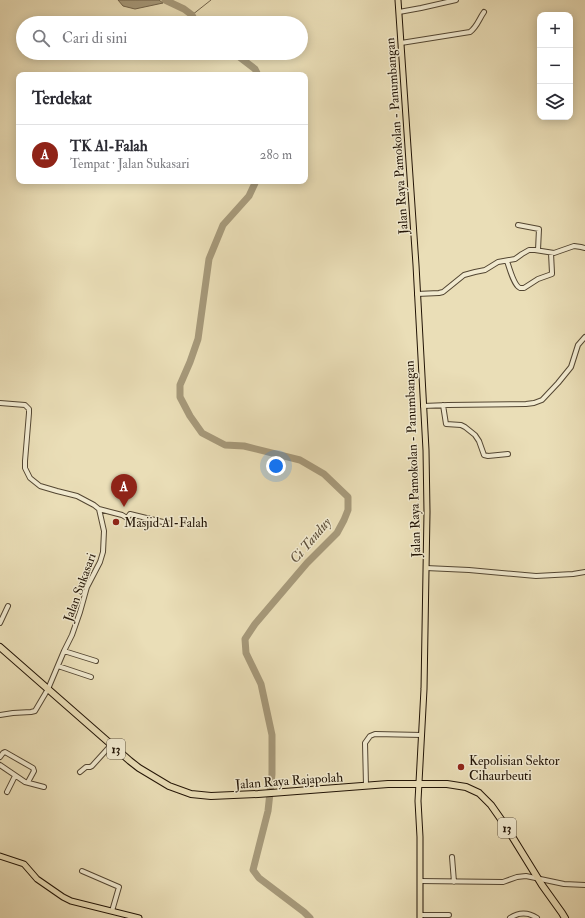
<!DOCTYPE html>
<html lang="id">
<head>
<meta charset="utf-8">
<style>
	:root { --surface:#fff; --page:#f2f2f3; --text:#2b2b33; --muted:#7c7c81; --line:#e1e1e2; --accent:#8f2418 }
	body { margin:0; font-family:"IM FELL Double Pica",serif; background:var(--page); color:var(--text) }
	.controls { position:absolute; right:12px; top:12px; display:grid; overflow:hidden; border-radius:8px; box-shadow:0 2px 10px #0003 }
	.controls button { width:36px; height:36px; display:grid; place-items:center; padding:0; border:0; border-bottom:1px solid var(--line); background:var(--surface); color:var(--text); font:20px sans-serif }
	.you { position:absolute; left:276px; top:466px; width:14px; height:14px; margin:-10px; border:3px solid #fff; border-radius:50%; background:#1a73e8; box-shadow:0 0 0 6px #1a73e833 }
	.badge { display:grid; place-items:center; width:26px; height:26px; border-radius:50%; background:var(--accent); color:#fff; font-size:13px; font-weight:700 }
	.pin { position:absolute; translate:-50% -33px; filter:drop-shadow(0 1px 2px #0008) }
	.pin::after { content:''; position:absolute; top:21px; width:14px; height:12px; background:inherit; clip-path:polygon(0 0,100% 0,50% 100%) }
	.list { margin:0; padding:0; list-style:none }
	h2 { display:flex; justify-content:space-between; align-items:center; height:52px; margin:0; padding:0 16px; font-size:17px }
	h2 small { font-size:13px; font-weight:400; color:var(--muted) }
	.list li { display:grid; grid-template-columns:26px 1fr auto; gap:12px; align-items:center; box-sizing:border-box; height:60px; padding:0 16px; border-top:1px solid var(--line) }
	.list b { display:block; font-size:15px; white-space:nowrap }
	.list p { margin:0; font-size:13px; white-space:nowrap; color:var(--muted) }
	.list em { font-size:13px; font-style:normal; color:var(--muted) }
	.icon { flex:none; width:22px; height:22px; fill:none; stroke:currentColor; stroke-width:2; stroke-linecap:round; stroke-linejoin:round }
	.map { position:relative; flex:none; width:585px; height:918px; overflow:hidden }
	.search { position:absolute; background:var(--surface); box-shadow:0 2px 10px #0003; left:16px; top:16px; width:292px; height:44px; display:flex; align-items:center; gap:10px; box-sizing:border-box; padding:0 14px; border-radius:22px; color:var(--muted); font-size:15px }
	.panel { position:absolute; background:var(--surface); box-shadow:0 2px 10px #0003; left:16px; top:72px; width:292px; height:112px; border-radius:8px }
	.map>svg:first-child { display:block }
	.water { fill:#a6997a; stroke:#71634b }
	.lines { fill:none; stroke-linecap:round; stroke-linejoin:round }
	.stream { stroke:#71634b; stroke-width:1 }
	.river { stroke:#a6997a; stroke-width:7 }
	.minor-casing { stroke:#534632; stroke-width:6 }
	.major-casing { stroke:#211305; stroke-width:7 }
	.highway-casing { stroke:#211305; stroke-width:8 }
	.minor { stroke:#f1ead0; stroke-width:4 }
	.major { stroke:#eadeb7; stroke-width:5 }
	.highway { stroke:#eadeb7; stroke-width:6 }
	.poi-dot { fill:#8f2418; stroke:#f1ead0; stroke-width:1.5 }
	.labels { text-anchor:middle; stroke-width:3; stroke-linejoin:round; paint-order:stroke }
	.shield { fill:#f1ead0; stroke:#5f5442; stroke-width:1 }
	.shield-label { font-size:12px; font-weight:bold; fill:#211305 }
	.street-label { font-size:13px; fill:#211305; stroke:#f1ead0 }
	.poi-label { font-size:13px; fill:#211305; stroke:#f1ead0; text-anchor:start }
	.water-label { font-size:14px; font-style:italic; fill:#5d4f3a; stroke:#f1ead0 }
</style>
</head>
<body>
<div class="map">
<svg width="585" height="918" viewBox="0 0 585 918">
	<rect width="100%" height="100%" fill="#eadeb7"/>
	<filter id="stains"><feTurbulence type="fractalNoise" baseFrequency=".005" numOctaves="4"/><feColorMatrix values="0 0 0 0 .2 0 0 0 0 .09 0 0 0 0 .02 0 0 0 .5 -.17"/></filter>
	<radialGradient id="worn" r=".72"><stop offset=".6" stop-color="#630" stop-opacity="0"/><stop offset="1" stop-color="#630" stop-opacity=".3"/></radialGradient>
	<path class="water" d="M118,0H159L163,3L135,9L123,6Z"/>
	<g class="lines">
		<path class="stream" d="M192,15L211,0"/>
		<path class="river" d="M165,0L184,9L192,15L196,23
			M232,53L238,56L255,69L258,75
			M256,181L249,196L223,225L209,259L198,339L190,362L180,385V397L190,416L202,433L225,445L244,446L300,460L324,474L348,497V510L344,520L337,533L307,563L255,624L245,639L246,653L261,684L272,735V774L268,811L253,870L259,878L304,912L310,918"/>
		<g class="minor-casing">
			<path id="minor" d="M399,12L421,8L456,0
				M401,43L470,32C477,27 479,19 484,12
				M518,225L539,229L538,250
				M507,261C509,267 514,286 520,288C521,288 522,288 524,288L538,279L552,274V273L551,253
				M417,294L439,293L443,292L464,275L475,272L485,270L498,262L515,259L522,254L529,250H535L554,253L574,246L581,247L585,248
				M0,403L25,405L29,409V413L25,461V468L30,478L40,486L57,491L77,496L94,505L99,509L104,531L103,552L100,562L87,587L80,612L72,635L64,651L48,689L35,711L31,712L13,713L0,715
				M443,405L446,424L461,425L465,427L475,435L479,441L484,455L488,456L508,454
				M423,406L448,405L526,404L534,403L542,400L558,383L571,367L578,345L585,337
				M99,509L122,515L127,518L130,514L171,524
				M426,568L469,570L536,576L573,574L585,572
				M0,623L8,606
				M64,651L96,661
				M58,666L91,677
				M0,757L3,753L5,752L33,768L34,771L28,782
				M0,765L25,782L44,787
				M80,772L86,767H90L92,766L111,745
				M366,785L365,743L370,736L375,734L422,735
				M7,792L15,776
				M452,857L454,882
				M82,871L119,887L112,911
				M420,881L503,882L517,877L526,876L564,884L585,885
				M420,915H449
				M510,918C519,912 528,912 537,918"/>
		</g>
		<g class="major-casing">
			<path id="major" d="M398,0L416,265L426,450L427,512L424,689L418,801L420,837V918
				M0,856L24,864L37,879L63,897L71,901L139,918"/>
		</g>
		<g class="highway-casing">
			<path id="highway" d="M0,647L130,761L139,768L169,786L191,794L211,796L258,794L388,784H447L466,787L479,793L491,805L505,825L542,885L562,913L565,918"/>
		</g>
		<use href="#minor" class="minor"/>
		<use href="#major" class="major"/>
		<use href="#highway" class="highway"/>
	</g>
	<g class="poi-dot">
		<circle cx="116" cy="522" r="4"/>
		<circle cx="461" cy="767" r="4"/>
	</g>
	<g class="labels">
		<g class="shield">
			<rect x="107" y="739" width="18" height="20" rx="3"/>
			<rect x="498" y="818" width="18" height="20" rx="3"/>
		</g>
		<g class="shield-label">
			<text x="116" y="753">13</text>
			<text x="507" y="832">13</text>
		</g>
		<g class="street-label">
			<text transform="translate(396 136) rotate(-94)" y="5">Jalan Raya Pamokolan - Panumbangan</text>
			<text transform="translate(412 459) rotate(-92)" y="5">Jalan Raya Pamokolan - Panumbangan</text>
			<text transform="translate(79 587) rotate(-70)" y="5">Jalan Sukasari</text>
			<text transform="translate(289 780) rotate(-4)" y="5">Jalan Raya Rajapolah</text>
		</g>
		<g class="poi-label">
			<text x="124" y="527">Masjid Al-Falah</text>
			<text x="469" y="765">Kepolisian Sektor<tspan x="469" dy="15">Cihaurbeuti</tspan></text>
		</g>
		<g class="water-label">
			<text transform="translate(310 540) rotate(-49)" y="5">Ci Tanduy</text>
		</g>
	</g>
	<rect width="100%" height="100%" filter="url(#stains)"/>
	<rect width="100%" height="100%" fill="url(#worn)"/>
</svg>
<div class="controls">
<button>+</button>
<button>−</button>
<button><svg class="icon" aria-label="layers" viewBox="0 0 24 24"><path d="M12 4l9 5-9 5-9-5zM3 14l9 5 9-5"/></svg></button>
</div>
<div class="you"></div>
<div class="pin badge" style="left:124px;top:507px">A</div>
<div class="search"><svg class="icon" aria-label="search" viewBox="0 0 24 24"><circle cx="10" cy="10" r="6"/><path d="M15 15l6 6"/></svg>Cari di sini</div>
<section class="panel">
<h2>Terdekat<small></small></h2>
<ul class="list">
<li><span class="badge">A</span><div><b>TK Al-Falah</b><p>Tempat · Jalan Sukasari</p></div><em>280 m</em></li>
</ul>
</section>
</div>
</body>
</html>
